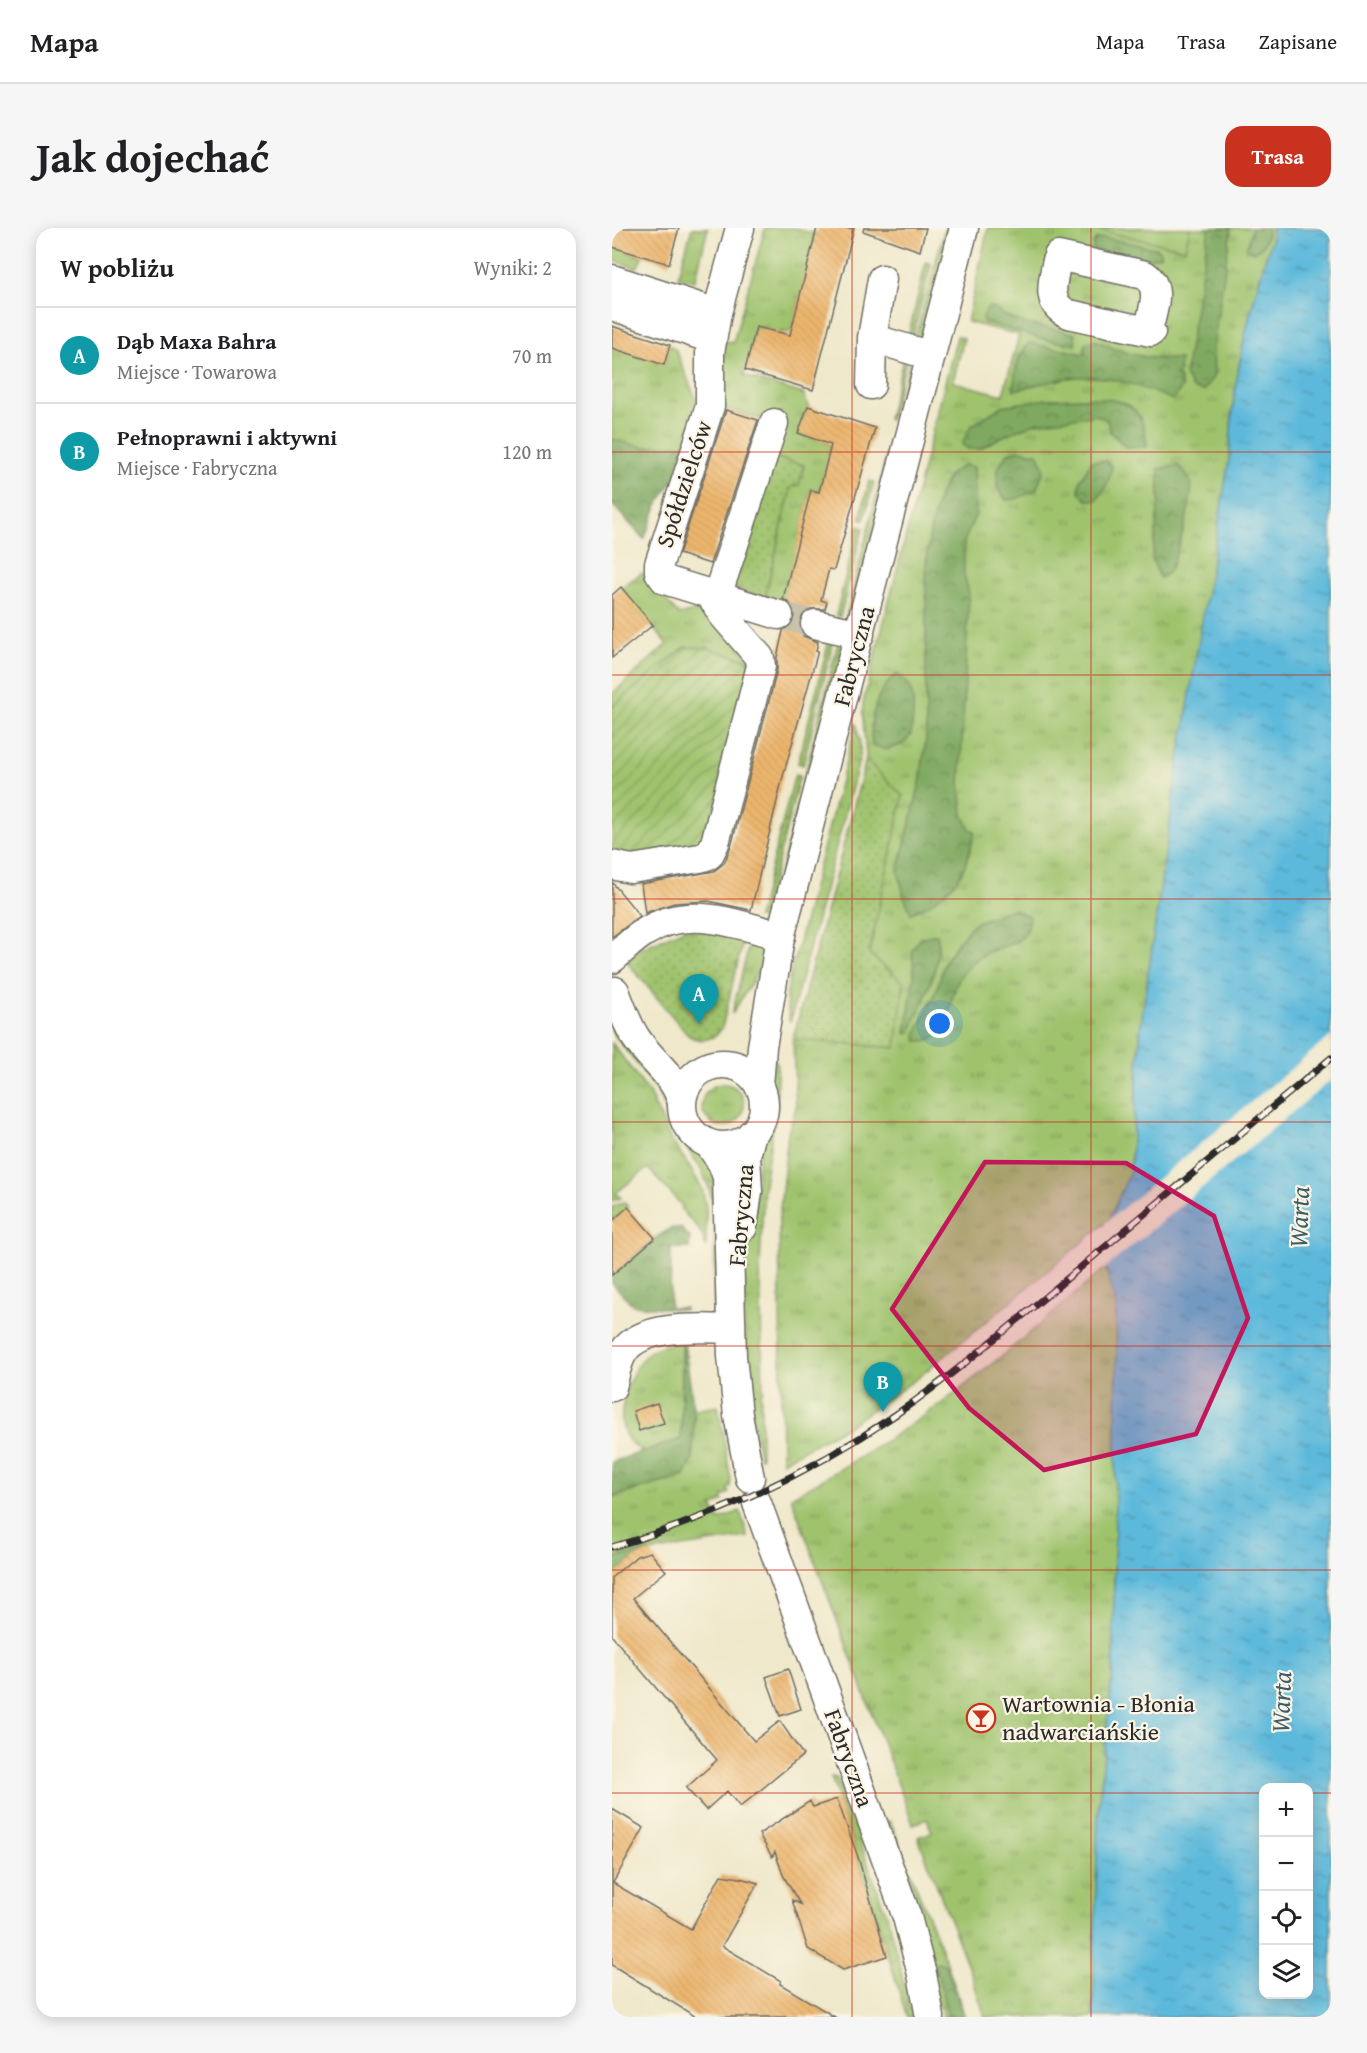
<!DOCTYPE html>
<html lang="pl">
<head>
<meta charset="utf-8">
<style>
	:root { --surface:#fff; --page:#f6f6f6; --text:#202124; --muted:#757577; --line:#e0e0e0; --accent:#c8321e }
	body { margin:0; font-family:"Gentium Book Plus",serif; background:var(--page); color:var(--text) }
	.controls { position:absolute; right:18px; bottom:18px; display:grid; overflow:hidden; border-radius:12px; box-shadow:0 3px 15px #0003 }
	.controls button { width:54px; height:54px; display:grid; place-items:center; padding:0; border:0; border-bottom:2px solid var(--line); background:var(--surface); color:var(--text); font:30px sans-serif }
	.you { position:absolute; left:328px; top:796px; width:21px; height:21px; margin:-15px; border:4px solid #fff; border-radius:50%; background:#1a73e8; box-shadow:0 0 0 9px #1a73e833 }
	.badge { display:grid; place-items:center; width:39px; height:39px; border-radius:50%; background:var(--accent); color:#fff; font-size:20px; font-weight:700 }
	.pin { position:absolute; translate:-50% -50px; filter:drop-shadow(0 2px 3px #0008) }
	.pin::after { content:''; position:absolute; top:32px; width:21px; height:18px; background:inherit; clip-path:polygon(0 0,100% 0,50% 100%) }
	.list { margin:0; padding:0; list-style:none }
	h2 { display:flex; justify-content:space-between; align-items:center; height:78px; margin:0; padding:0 24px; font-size:26px }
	h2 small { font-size:20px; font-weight:400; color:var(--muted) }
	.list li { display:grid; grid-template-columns:39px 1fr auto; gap:18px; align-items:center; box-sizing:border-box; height:96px; padding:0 24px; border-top:2px solid var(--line) }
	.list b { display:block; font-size:22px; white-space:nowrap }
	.list p { margin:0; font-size:20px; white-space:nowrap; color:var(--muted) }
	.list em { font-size:20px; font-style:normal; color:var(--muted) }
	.icon { flex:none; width:33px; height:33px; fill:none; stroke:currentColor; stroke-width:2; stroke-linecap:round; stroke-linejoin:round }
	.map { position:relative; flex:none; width:719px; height:1789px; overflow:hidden; border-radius:18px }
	header { display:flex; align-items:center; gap:36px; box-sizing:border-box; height:84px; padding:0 30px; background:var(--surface); border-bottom:2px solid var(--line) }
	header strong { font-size:28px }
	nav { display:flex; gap:33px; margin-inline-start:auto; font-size:21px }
	.intro { display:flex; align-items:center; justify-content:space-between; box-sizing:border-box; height:144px; padding:0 36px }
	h1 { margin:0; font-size:42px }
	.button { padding:15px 27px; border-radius:18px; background:var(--accent); color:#fff; font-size:21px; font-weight:700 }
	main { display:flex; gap:36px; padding:0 36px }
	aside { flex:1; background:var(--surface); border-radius:18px; box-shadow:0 3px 15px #0003 }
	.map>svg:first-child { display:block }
	.grass { fill:url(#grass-tufts); stroke:#65774c; stroke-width:1.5 }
	.forest { fill:url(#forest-crowns); stroke:#556a46; stroke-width:1.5 }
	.park { fill:url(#park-dots); stroke:#65774c; stroke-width:1.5 }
	.garden { fill:url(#garden-furrows); stroke:#65774c; stroke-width:1.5 }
	.pitch { fill:#9fc36d; stroke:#65774c; stroke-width:1.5 }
	.water { fill:url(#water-ripples); stroke:#447283; stroke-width:1.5; fill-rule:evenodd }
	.pier { fill:#efe8cb }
	.building { fill:url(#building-back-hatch) }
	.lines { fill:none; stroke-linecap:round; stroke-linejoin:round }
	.minor-tunnel { stroke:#c8c2ab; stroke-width:28; stroke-dasharray:28 14; stroke-linecap:butt }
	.minor-casing { stroke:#706d63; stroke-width:31 }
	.minor { stroke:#fff; stroke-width:28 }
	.rail-casing { stroke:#2b2b2b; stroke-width:7 }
	.rail { stroke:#fcf5e5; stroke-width:4.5; stroke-dasharray:14; stroke-linecap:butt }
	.marked { fill:#c2185b; fill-opacity:0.2; stroke:#c2185b; stroke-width:4.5; stroke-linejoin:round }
	.grid { fill:none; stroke:#c8321e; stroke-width:1.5; stroke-opacity:0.55 }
	.labels { text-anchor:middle; stroke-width:4.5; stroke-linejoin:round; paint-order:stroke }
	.street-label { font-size:24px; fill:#2b2b2b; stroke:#fcf5e5 }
	.poi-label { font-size:24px; fill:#2b2b2b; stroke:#fcf5e5; text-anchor:start }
	.water-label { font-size:26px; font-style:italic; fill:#3c5d69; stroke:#fcf5e5 }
</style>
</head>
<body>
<header>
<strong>Mapa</strong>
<nav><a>Mapa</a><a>Trasa</a><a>Zapisane</a></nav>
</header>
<div class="intro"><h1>Jak dojechać</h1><a class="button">Trasa</a></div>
<main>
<aside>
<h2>W pobliżu<small>Wyniki: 2</small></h2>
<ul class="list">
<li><span class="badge" style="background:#0f9aa8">A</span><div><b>Dąb Maxa Bahra</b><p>Miejsce · Towarowa</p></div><em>70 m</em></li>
<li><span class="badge" style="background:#0f9aa8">B</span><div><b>Pełnoprawni i aktywni</b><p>Miejsce · Fabryczna</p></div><em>120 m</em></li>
</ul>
</aside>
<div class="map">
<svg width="719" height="1789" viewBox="0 0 719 1789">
	<defs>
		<pattern id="grass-tufts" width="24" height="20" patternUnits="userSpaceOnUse" patternTransform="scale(1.5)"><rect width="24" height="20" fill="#9fc36d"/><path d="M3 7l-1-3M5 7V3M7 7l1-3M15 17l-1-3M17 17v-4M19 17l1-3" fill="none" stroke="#829f5a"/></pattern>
		<pattern id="forest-crowns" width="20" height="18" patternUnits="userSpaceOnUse" patternTransform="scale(1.5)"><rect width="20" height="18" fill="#7fa960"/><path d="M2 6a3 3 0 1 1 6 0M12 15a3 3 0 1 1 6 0" fill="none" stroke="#688a4f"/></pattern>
		<pattern id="park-dots" width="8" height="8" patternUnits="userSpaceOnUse" patternTransform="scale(1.5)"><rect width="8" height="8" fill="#9fc36d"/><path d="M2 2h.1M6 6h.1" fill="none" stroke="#829f5a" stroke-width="1.8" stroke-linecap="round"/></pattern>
		<pattern id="garden-furrows" width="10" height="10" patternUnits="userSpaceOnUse" patternTransform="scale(1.5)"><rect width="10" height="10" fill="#9fc36d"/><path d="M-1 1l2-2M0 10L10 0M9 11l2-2" fill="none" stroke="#829f5a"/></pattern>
		<pattern id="water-ripples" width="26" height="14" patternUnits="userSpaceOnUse" patternTransform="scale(1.5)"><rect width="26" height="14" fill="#5db9db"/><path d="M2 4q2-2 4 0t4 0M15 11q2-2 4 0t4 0" fill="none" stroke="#4d97b2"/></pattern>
		<pattern id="building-back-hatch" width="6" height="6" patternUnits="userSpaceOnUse" patternTransform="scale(1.5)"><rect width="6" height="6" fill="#edb66e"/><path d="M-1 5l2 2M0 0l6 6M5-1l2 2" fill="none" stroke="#cb9d5f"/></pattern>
	</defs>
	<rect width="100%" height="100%" fill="#fcf5e5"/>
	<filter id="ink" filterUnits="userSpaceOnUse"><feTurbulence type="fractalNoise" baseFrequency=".0167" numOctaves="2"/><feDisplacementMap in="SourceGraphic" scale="12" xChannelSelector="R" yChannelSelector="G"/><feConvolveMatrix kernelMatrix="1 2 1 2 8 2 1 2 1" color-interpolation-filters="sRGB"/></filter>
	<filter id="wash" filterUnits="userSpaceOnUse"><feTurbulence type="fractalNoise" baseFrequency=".008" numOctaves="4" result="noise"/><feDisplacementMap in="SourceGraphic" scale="24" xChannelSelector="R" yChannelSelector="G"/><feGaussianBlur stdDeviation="1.35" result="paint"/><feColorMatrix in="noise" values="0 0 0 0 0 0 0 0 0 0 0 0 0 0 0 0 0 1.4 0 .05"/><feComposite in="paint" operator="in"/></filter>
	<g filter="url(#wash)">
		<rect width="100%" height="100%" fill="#efe8cb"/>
		<path class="grass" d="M80,0H96L83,53L66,49Z
			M153,0H180L204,6L179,104H164L144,99L132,148L192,166L196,178L187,205L219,217L207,264L199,262L170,379L153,368L179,259L160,229L162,195L105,178L106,111L121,115Z
			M333,0H339L310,111L302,116Z
			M376,0H660V10C638,80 619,152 618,225L529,796L518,944L497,992L306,1150L239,1196L170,1234L167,990L176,905L184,880L181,811L254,532C254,513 249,494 251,475L345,108L352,110L341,154L391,167L407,107L355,94Z
			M2,12L17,16L15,24L30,29L25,40L0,32Z
			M314,34L319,36L299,115L295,114Z
			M58,117L64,122L85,174L63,249L46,275L32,311L0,276V120L52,137Z
			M291,132L294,133L278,192L276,191Z
			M298,133L302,142L240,386L234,389Z
			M257,253L262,254L252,292L248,291Z
			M246,298L251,300L228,389L224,387Z
			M30,345L67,387L82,383L102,387L139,433L96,420L73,419L0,479V466L55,416L8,360Z
			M219,405L223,406L191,537L186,535Z
			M228,407L233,412L163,690L156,695Z
			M244,495L248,515V529L178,794L174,770L177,752Z
			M183,546L188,547L151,691L146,690Z
			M140,704L154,709L153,725L149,739L120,786Z
			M0,781C12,797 20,816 32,832C39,843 52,852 58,864C64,877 61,891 68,904C83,929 103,920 109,957L106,1079L102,1088L103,987L98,963L89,941L66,907L44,861L0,804Z
			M0,815L37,865L59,912L76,936L90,960L94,980V1019L89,1004L69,981L71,979L36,940L4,965L9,970L0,973Z
			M158,827L165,835V876L152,955L148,1037L151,1163L149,1164V1230L147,1229L134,1147L131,1060L142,983L148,913L156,902L161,885V872L157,858Z
			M90 877a21 21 0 1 1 42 0a21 21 0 1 1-42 0Z
			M12,974L16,979L0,993V979Z
			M494,1039L504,1077L505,1136L501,1439L486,1587L481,1789H373L361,1751L306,1609L320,1604L315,1591L301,1596L179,1269C237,1237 293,1203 346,1163C397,1124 445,1082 494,1039Z
			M70,1114L69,1211L30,1224C26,1220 20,1216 16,1211C0,1189 18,1137 39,1123C49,1117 59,1116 70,1114Z
			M106,1178L119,1252L118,1259L115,1261L117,1265L110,1269L111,1273L100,1278L107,1292L128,1283L136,1309L0,1330V1269L73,1248L81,1230L82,1182Z
			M219,1549L225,1550L277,1694L300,1789H295L246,1629Z
			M278,1593L336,1738L353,1789H331L273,1595Z"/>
		<path class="forest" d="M597,0H619L601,119L602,148L592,163L580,160L573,147Z
			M640,0H656L652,16L643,24L634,21Z
			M494,10L543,20L548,23V28C524,34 504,27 481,22V16L484,11Z
			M377,79C385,81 390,87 398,90C418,99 442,100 463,106L464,117L431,111L372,94L370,90Z
			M482,112C510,125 538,133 568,131L567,144L563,148L567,149L570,159L561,172C530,159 500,147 466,149C445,150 424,158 402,162C402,144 405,129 417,115L472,126L473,115Z
			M473,170C512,171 532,174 535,219H514L499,205L495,192L483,187L423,195L389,209L367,221H356L350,216L359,198L390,178L435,171Z
			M0,211L31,219L72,217L63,249L46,275L32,311L0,276Z
			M408,222L427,226L432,242L424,262L404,271L394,272L385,259L386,240L396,225Z
			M480,233H493L500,238C499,251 493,261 485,272H475L467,264L468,252Z
			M352,237L362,239L364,286L352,314V347L357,365L348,557L351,587L358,601L363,603C360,615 357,628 352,640C345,658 317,679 299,685L292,668L286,643L308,555L314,510V337L318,304L327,267L338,246Z
			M565,237C572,242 576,247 579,255C582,268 565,328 558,341C556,346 552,347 548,350L540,331L547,274V241Z
			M285,446C307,458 301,486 299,507L291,516L275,522L260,517C257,492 264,461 285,446Z
			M401,681L418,689C417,693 417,698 415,702C407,719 384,718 371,727C364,731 355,740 350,746C333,769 343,816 305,813L304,806L325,761L333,733L347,713L362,695Z
			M325,706C331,739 309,775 298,805H294L302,747L300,722L308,710Z
			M60,1000H69L78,1010L77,1020H59L58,1080H73V1082L21,1077L0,1055V1047L43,1010Z
			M71,1108L82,1182L81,1230L73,1248L0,1269V1234L69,1211Z
			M37,1323L25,1328L0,1349V1330Z
			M326,1734L334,1737L346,1770L351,1789H336L323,1736Z"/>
		<path class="park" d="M160,229L192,237L187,257L179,259L153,369L117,359Z
			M254,532L291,568L257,726L292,754L284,820L181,811Z
			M72,701L132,709L110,800C102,812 89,815 76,807L15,734L28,721Z"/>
		<path class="garden" d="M73,419L96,420L139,433L93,620L0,629V479Z"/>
		<path class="pitch" d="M477,0H578L573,21Z"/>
		<path class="water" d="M660,0H719V1789H481L486,1587L501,1439L505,1136L504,1077L494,1039L497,992L518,944L529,796L563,556L618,226C619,152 638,80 660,10ZM652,1560H696V1766H652Z"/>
		<path class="pier" d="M719,808V852L491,1042L493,995Z"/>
		<g id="blocks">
			<path class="building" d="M0,0H67L57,36L0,19Z
				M205,0H242L201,162L133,142L144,99L178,107Z
				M252,0H314L308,23L251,3Z
				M0,98L58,117L52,137L0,120Z
				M196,178L263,200L222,342L217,341L209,372L215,374L213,381H198L191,384L187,392V400L191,408L206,414L204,423H206L170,552L139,682L96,673L62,675L33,685L29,656L102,643L112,635L119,619L165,442V429L171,403L179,399L183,391V383L179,376L171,371L199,262L207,264L219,217L186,205Z
				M114,182L146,192L98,336L67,326Z
				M9,359L41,397L0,430V367Z
				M0,654L28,688L0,709Z
				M16,979L43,1010L0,1047V993Z
				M45,1175L52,1195L27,1203L21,1183Z
				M38,1324L54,1343L21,1370L142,1513L168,1493L191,1527L128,1579L115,1563L94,1582L74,1560L105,1532L0,1408V1349L25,1328Z
				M176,1441L189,1481L168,1488L154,1449Z
				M225,1571L246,1629L275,1728L231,1742L196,1721L180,1672L188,1676L171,1647L163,1624L160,1629L147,1606L198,1573L201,1579Z
				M0,1581L32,1600L1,1655L79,1701L109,1647L128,1650L146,1655L110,1718L169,1753L168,1756L223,1789H84L0,1737Z"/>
		</g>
	</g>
	<g filter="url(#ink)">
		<use href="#blocks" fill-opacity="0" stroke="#706d63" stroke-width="1.5"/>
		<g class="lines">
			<path class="minor-tunnel" d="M167,387L203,396"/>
			<g class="minor-casing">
				<path id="minor" d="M128,0L105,85L98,125V178L47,336V344L53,352L167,387
					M0,51L105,85
					M270,51L260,110L319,128
					M0,78L100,111
					M539,104L457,86C431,76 442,49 446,28L533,47C548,58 543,75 539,91
					M259,157L260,110
					M105,368L162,195
					M203,396L248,406
					M0,637L19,641L88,630L97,627L103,615L149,438L148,430L111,387L97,365
					M0,731C11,722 21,711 33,704C76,676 124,696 169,708
					M3,763C9,779 15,796 24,810C38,832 65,849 70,875
					M70 877a41 41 0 1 1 82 0a41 41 0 1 1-82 0Z
					M147,858L150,819L168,710L352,0
					M97,916L110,935L115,949L120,1128L126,1187L138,1250
					M131,999L136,963L134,928L140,905
					M0,1159C3,1148 5,1133 12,1123C31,1096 89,1100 119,1101
					M145,1275L295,1689L310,1746L318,1789"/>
			</g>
			<use href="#minor" class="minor"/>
			<g class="rail-casing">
				<path id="rail" d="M0,1319C100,1290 197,1246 283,1187C350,1141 412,1086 475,1034C556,966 638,898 719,830"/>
			</g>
			<use href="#rail" class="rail"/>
		</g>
	</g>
	<path class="marked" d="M373,934L514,935L602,988L636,1090L584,1206L432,1242L357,1180L280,1081Z"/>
	<path class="grid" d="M240,0V1789M479,0V1789M0,224H719M0,447H719M0,671H719M0,894H719M0,1118H719M0,1342H719M0,1565H652M696,1565H719"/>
	<defs>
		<g id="bar-ring" transform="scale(1.5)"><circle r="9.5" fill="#fcf5e5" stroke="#c8321e" stroke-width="1.5"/><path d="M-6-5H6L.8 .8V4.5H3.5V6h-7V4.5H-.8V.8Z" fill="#c8321e"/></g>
	</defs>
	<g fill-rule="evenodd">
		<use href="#bar-ring" x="369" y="1490"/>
	</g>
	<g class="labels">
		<g class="street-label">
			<text transform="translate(72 256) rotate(-72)" y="8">Spółdzielców</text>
			<text transform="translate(242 428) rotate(-75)" y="8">Fabryczna</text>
			<text transform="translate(129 987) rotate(-85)" y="8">Fabryczna</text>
			<text transform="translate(237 1530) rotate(70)" y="8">Fabryczna</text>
		</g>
		<g class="poi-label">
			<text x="390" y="1484">Wartownia - Błonia<tspan x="390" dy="28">nadwarciańskie</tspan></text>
		</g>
		<g class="water-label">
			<text transform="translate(687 989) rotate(-88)" y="9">Warta</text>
			<text transform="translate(669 1474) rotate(-88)" y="9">Warta</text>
		</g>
	</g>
</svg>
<div class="controls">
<button>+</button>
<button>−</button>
<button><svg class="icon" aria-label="locate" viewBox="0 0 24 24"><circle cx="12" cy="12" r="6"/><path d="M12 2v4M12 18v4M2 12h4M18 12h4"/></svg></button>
<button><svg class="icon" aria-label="layers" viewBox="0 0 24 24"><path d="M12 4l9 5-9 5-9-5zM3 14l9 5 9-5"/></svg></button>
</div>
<div class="you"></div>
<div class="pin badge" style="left:87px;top:796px;background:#0f9aa8">A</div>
<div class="pin badge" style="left:271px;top:1184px;background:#0f9aa8">B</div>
</div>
</main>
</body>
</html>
